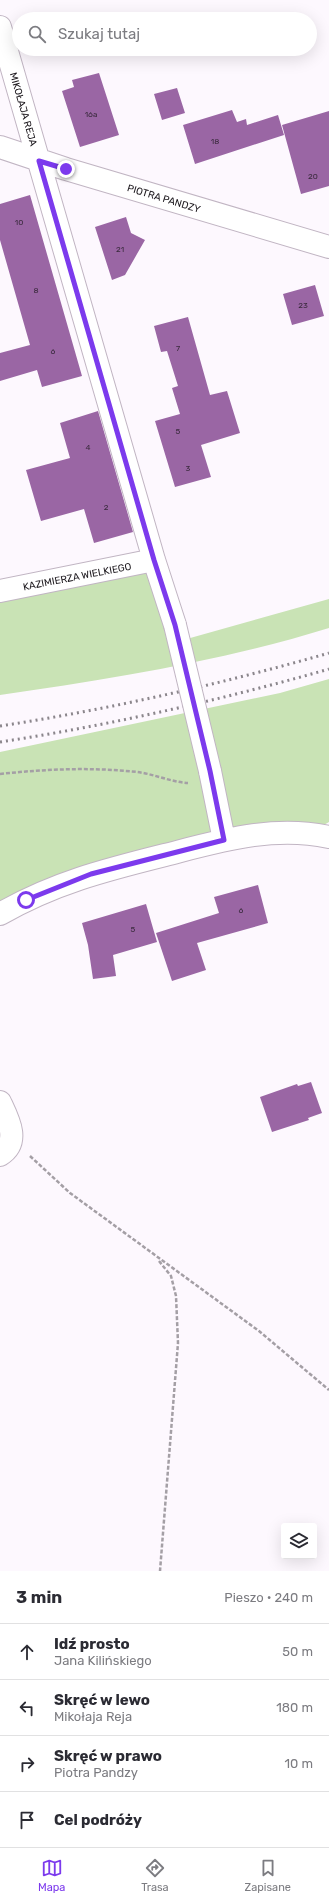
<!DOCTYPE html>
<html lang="pl">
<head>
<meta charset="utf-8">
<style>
	:root { --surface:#fff; --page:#f2f2f3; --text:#2b2b33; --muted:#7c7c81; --line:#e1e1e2; --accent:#7c3aed }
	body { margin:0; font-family:Rubik,sans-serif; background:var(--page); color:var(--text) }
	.controls { position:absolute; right:12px; bottom:12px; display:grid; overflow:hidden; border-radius:4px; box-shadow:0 4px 16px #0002 }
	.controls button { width:36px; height:36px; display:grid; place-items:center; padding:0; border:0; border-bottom:1px solid var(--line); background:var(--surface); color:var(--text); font:20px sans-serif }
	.stop { position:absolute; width:12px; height:12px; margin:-9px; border:3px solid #7c3aed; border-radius:50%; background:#fff }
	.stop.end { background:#7c3aed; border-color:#fff; box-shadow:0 1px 4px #0008 }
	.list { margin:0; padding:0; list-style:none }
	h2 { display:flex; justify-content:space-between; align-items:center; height:52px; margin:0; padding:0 16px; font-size:17px }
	h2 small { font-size:13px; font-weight:400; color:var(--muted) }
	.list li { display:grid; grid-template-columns:26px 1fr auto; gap:12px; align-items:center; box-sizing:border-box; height:56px; padding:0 16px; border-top:1px solid var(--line) }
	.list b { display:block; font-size:15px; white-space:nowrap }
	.list p { margin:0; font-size:13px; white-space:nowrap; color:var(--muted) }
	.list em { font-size:13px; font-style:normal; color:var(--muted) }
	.icon { flex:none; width:22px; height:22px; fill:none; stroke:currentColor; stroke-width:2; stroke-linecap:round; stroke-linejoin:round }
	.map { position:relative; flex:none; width:329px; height:1571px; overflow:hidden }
	.search { position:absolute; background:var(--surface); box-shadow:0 4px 16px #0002; left:12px; right:12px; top:12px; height:44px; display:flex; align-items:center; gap:10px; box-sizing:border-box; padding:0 14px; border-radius:22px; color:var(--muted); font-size:15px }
	.sheet { height:276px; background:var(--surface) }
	nav { display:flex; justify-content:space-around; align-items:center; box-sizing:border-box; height:56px; border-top:1px solid var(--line); background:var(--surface); font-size:11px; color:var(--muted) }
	nav a { display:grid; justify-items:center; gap:2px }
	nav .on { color:var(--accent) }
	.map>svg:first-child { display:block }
	.green { fill:#c9e3b5 }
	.building { fill:#9a66a4 }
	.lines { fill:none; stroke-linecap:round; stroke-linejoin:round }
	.minor-casing { stroke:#c1b5c3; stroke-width:24 }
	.path { stroke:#a49fa5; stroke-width:2.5; stroke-dasharray:4 2; stroke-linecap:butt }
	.minor { stroke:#fff; stroke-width:22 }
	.rail { stroke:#8b868c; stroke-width:3; stroke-dasharray:2 4; stroke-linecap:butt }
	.minor-bridge-casing { stroke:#c1b5c3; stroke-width:24; stroke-linecap:butt }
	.minor-bridge { stroke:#fff; stroke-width:22 }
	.route { stroke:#7c3aed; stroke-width:5 }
	.labels { text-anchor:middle; stroke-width:3; stroke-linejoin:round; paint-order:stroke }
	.number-label { font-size:8px; fill:#3a2a3d }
	.street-label { font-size:10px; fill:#1a161b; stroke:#fff }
</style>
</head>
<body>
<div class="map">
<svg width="329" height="1571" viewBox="0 0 329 1571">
	<rect width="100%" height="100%" fill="#fdf8fe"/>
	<path class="green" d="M154,560L176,642L329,599V628C223,661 110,679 0,695V591Z
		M329,679V822L310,833L255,834L0,914V752L280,693Z"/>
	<path class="building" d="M99,73L119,135L80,147L62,91L74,87L72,80Z
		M177,88L185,113L162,120L154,94Z
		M232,110L237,122L246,119L247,125L278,115L284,135L195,164L183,125Z
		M329,111V186L301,194L282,125Z
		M30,195L82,376L42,387L37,370L0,381V353L30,345L0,240V204Z
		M126,217L131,233L145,240L125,275L112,280L95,227Z
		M315,285L324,316L292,325L283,294Z
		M188,317L210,395L227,391L240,433L201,445L211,477L175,487L155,421L180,414L172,388L178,386L167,351L161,352L154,326Z
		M98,411L133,532L94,543L84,509L41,521L26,470L70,458L60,423Z
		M258,885L268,923L197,943L206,970L172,981L156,933L219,913L214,897Z
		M146,904L157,942L113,955L116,976L93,979L88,945L82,923Z
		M311,1082L322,1113L308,1118L309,1120L272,1132L260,1097L297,1084L298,1086Z"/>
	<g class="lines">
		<g class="minor-casing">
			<path id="minor" d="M0,27L154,560L175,625
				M0,147L66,169L329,247
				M0,591L154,560
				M210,771L224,840
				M0,914C54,883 105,870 165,855C220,841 272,825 329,837
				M0,1102C8,1119 21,1142 0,1155"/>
		</g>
		<path class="path" d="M0,774C46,769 92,767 137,772C154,774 171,782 188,783
			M30,1156L70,1193L259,1331L329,1390
			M159,1261L171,1276L176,1296L178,1343L160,1571"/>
		<use href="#minor" class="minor"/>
		<path class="rail" d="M0,726C111,709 221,684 329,653
			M0,742C111,725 221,700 329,669"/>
		<g class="minor-bridge-casing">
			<path id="minor-bridge" d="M175,625L210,771"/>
		</g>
		<use href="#minor-bridge" class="minor-bridge"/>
	</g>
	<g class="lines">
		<path class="route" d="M26,900L91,874L224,840L210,771L175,625L154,560L39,161L66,169"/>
	</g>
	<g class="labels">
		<g class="number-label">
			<text x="91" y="117">16a</text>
			<text x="215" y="144">18</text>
			<text x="313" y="179">20</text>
			<text x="19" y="225">10</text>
			<text x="120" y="252">21</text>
			<text x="36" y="293">8</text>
			<text x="303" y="308">23</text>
			<text x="178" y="351">7</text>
			<text x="53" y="354">6</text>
			<text x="178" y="434">5</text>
			<text x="88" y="450">4</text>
			<text x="188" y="471">3</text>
			<text x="106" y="510">2</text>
			<text x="241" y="913">6</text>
			<text x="133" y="932">5</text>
		</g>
		<g class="street-label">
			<text transform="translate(24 109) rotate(74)" y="4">MIKOŁAJA REJA</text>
			<text transform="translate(164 198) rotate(17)" y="4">PIOTRA PANDZY</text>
			<text transform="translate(77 576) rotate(-11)" y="4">KAZIMIERZA WIELKIEGO</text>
		</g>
	</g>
</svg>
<div class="controls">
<button><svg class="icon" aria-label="layers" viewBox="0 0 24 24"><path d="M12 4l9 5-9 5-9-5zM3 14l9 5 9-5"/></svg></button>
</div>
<div class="stop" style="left:26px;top:900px"></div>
<div class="stop end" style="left:66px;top:169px"></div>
<div class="search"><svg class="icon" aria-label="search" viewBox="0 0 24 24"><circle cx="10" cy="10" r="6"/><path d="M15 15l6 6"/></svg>Szukaj tutaj</div>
</div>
<section class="sheet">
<h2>3 min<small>Pieszo · 240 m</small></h2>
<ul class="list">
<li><svg class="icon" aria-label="ahead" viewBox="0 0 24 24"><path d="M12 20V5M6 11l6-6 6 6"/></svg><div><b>Idź prosto</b><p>Jana Kilińskiego</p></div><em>50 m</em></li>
<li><svg class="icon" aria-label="left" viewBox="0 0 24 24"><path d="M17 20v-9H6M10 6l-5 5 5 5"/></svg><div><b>Skręć w lewo</b><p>Mikołaja Reja</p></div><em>180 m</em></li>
<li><svg class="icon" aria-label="right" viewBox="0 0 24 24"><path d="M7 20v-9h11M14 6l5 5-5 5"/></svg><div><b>Skręć w prawo</b><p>Piotra Pandzy</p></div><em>10 m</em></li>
<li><svg class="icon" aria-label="arrive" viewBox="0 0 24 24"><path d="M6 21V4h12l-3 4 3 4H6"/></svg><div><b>Cel podróży</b></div></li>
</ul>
</section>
<nav>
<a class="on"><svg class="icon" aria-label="map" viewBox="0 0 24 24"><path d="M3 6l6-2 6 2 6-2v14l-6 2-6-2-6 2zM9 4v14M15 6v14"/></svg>Mapa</a>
<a><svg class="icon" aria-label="directions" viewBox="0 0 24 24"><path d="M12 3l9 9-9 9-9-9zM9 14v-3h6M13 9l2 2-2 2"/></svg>Trasa</a>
<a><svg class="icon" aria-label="saved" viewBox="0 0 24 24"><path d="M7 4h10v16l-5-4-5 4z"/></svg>Zapisane</a>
</nav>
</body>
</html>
